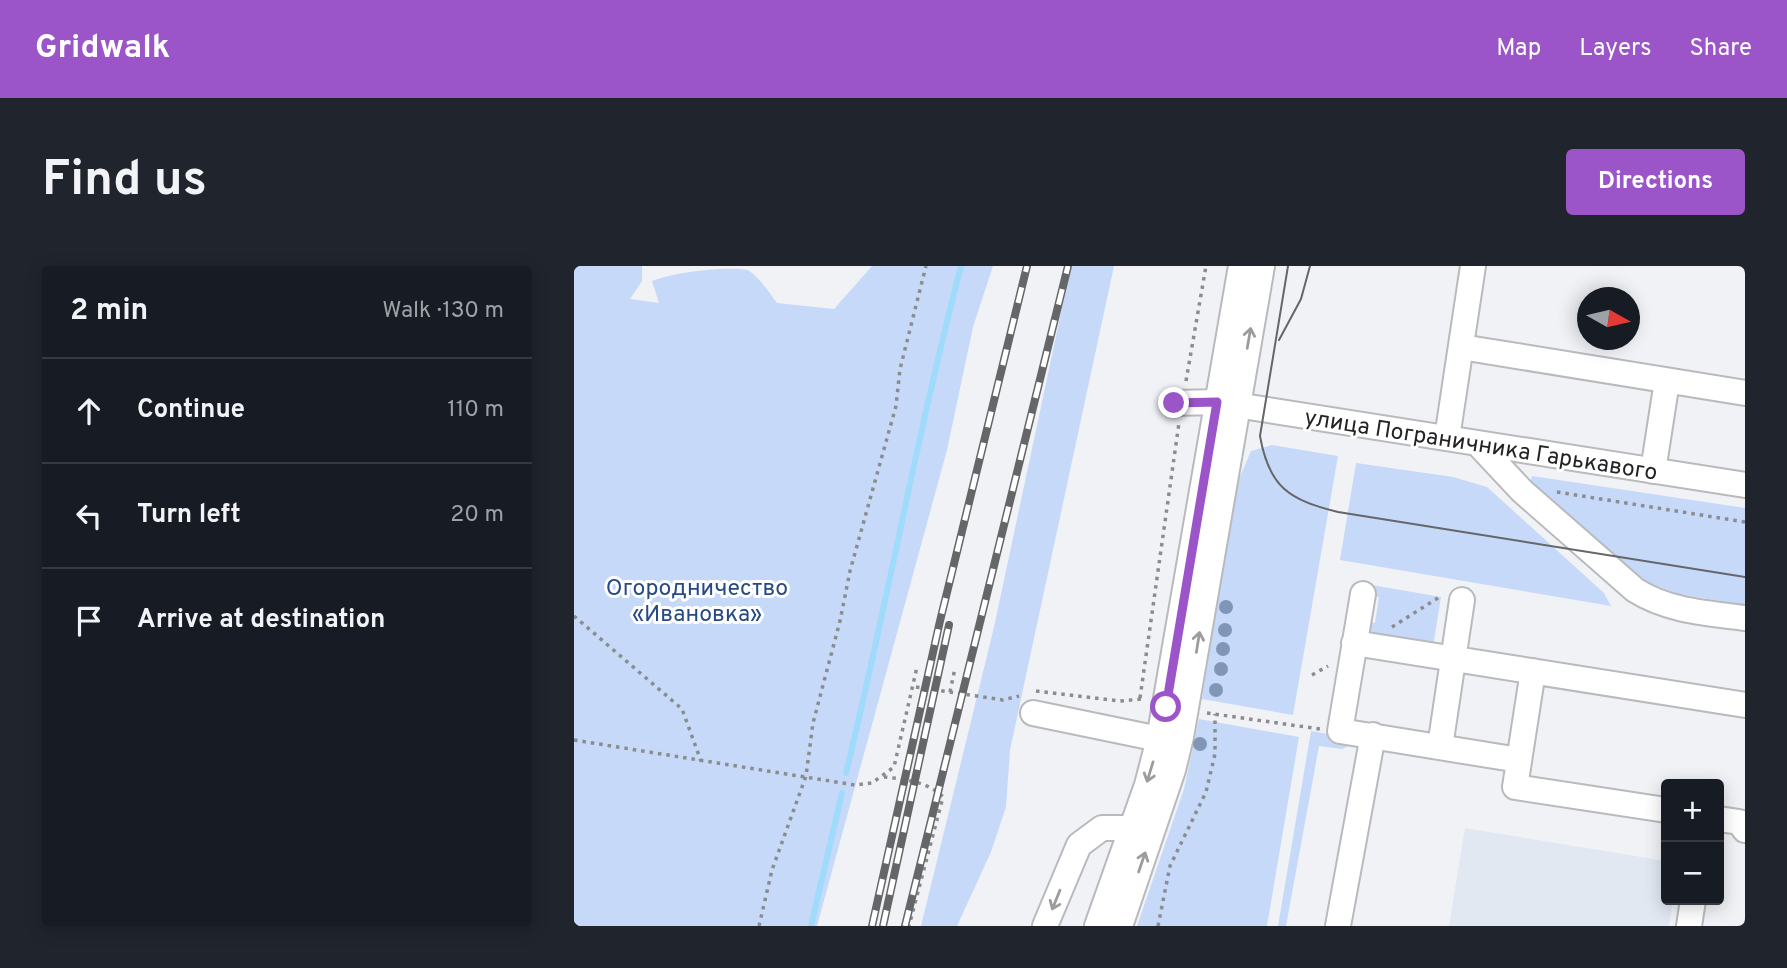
<!DOCTYPE html>
<html lang="en">
<head>
<meta charset="utf-8">
<style>
	:root { --surface:#171b24; --page:#20242c; --text:#f1f3f6; --muted:#9ea1a6; --line:#363941; --accent:#9b55c9 }
	body { margin:0; font-family:Overpass,sans-serif; background:var(--page); color:var(--text) }
	.controls { position:absolute; right:21px; bottom:21px; display:grid; overflow:hidden; border-radius:7px; box-shadow:0 4px 18px #0003 }
	.controls button { width:63px; height:63px; display:grid; place-items:center; padding:0; border:0; border-bottom:2px solid var(--line); background:var(--surface); color:var(--text); font:35px sans-serif }
	.compass { position:absolute; left:1003px; top:21px; width:63px; height:63px; border-radius:50%; background:var(--surface); box-shadow:0 4px 18px #0003; rotate:98deg }
	.stop { position:absolute; width:21px; height:21px; margin:-16px; border:5px solid #9b55c9; border-radius:50%; background:#fff }
	.stop.end { background:#9b55c9; border-color:#fff; box-shadow:0 2px 7px #0008 }
	.list { margin:0; padding:0; list-style:none }
	h2 { display:flex; justify-content:space-between; align-items:center; height:91px; margin:0; padding:0 28px; font-size:30px }
	h2 small { font-size:23px; font-weight:400; color:var(--muted) }
	.list li { display:grid; grid-template-columns:46px 1fr auto; gap:21px; align-items:center; box-sizing:border-box; height:105px; padding:0 28px; border-top:2px solid var(--line) }
	.list b { display:block; font-size:26px; white-space:nowrap }
	.list em { font-size:23px; font-style:normal; color:var(--muted) }
	.icon { flex:none; width:38px; height:38px; fill:none; stroke:currentColor; stroke-width:2; stroke-linecap:round; stroke-linejoin:round }
	.map { position:relative; flex:none; width:1171px; height:660px; overflow:hidden; border-radius:7px }
	header { display:flex; align-items:center; gap:42px; box-sizing:border-box; height:98px; padding:0 35px; background:var(--accent); color:#fff }
	header strong { font-size:33px }
	nav { display:flex; gap:38px; margin-inline-start:auto; font-size:24px }
	.intro { display:flex; align-items:center; justify-content:space-between; box-sizing:border-box; height:168px; padding:0 42px }
	h1 { margin:0; font-size:49px }
	.button { padding:18px 32px; border-radius:7px; background:var(--accent); color:#fff; font-size:24px; font-weight:700 }
	main { display:flex; gap:42px; padding:0 42px }
	aside { flex:1; background:var(--surface); border-radius:7px; box-shadow:0 4px 18px #0003 }
	.map>svg:first-child { display:block }
	.built { fill:#e1e8f2 }
	.green { fill:#c6d9f8 }
	.lines { fill:none; stroke-linecap:round; stroke-linejoin:round }
	.stream { stroke:#a0dbfc; stroke-width:6 }
	.minor-casing { stroke:#b8babd; stroke-width:28 }
	.path { stroke:#8a8c8e; stroke-width:3.5; stroke-dasharray:3.5 5; stroke-linecap:butt }
	.minor { stroke:#fff; stroke-width:24 }
	.tram { stroke:#656668; stroke-width:2 }
	.rail-casing { stroke:#656668; stroke-width:8 }
	.rail { stroke:#fff; stroke-width:5; stroke-dasharray:16; stroke-linecap:butt }
	.tree { fill:#8196b7 }
	.oneway { stroke:#9c9c9c }
	.route { stroke:#9b55c9; stroke-width:9 }
	.labels { text-anchor:middle; stroke-width:6; stroke-linejoin:round; paint-order:stroke }
	.street-label { font-size:23px; fill:#222324; stroke:#fff }
	.park-label { font-size:23px; fill:#274a84; stroke:#fff }
</style>
</head>
<body>
<header>
<strong>Gridwalk</strong>
<nav><a>Map</a><a>Layers</a><a>Share</a></nav>
</header>
<div class="intro"><h1>Find us</h1><a class="button">Directions</a></div>
<main>
<aside>
<h2>2 min<small>Walk · 130 m</small></h2>
<ul class="list">
<li><svg class="icon" aria-label="ahead" viewBox="0 0 24 24"><path d="M12 20V5M6 11l6-6 6 6"/></svg><div><b>Continue</b></div><em>110 m</em></li>
<li><svg class="icon" aria-label="left" viewBox="0 0 24 24"><path d="M17 20v-9H6M10 6l-5 5 5 5"/></svg><div><b>Turn left</b></div><em>20 m</em></li>
<li><svg class="icon" aria-label="arrive" viewBox="0 0 24 24"><path d="M6 21V4h12l-3 4 3 4H6"/></svg><div><b>Arrive at destination</b></div></li>
</ul>
</aside>
<div class="map">
<svg width="1171" height="660" viewBox="0 0 1171 660">
	<rect width="100%" height="100%" fill="#f0f2f6"/>
	<path class="built" d="M891,562L1092,595V634H1099L1095,660H875Z"/>
	<path class="green" d="M0,0H68V15L56,33L85,37L78,15C102,6 151,0 174,4C187,13 195,26 203,37L260,43L298,0H419L399,61L373,184L243,660H4L0,656Z
		M497,0H540L436,484L432,541L417,586L383,660H347L420,361Z
		M698,179L764,190L719,449L628,433L662,220L677,185Z
		M782,197L879,211L913,221L1030,327L1037,340L766,294Z
		M958,210L1171,242V339L1104,328L1068,314L956,218Z
		M792,318L867,331L859,381L792,370L794,356L801,357L805,331L790,329Z
		M625,453L725,471L693,660H563L610,523Z
		M737,465L788,474L768,483L745,480L712,660H704Z"/>
	<g class="lines">
		<path class="stream" d="M272,507C313,339 343,168 387,0
			M237,660L268,527"/>
		<g class="minor-casing">
			<path id="minor" d="M887,81L1171,127
				M600,137L643,136L1171,219
				M873,172L899,0
				M903,177L948,225L1061,324C1094,345 1133,347 1171,352
				M1079,205L1093,115
				M789,328L766,465L945,494
				M780,377L1171,439
				M959,405L941,521L1092,544
				M459,447L585,473
				M866,481L888,334
				M1145,553L1165,556L1171,564
				M471,660L505,579L528,562H557
				M523,660L573,519L585,473L667,0
				M546,660L599,504L607,471L688,0
				M764,660L799,469
				M1115,660L1119,634"/>
		</g>
		<path class="path" d="M612,115L632,0
			M983,226L1171,256
			M0,350L108,443L127,495
			M818,361L867,330
			M738,409L754,400
			M342,421L429,434L445,430
			M462,425L546,435L568,433
			M376,426L381,402
			M566,432L605,157
			M633,447L746,463
			M0,474L281,519L298,517L320,501L343,401
			M310,511C330,513 355,516 369,531L335,660
			M185,660L198,604L232,510L239,457L266,355L276,305L322,140L326,103L352,0
			M584,660L596,600L632,526L641,488V448"/>
		<use href="#minor" class="minor"/>
		<path class="tram" d="M714,0L686,170C695,222 716,234 764,246L1171,311
			M705,74L727,33L736,0"/>
		<g class="rail-casing">
			<path id="rail" d="M298,660L366,355L453,0
				M309,660L375,359
				M331,660L494,0"/>
		</g>
		<use href="#rail" class="rail"/>
	</g>
	<g class="tree">
		<circle cx="652" cy="341" r="7"/>
		<circle cx="651" cy="364" r="7"/>
		<circle cx="649" cy="383" r="7"/>
		<circle cx="647" cy="403" r="7"/>
		<circle cx="642" cy="424" r="7"/>
		<circle cx="626" cy="478" r="7"/>
	</g>
	<defs><path id="oneway-shaft" d="M-6 0H5M1.5-3L5.5 0L1.5 3" fill="none" stroke-width="1.6" stroke-linecap="round" stroke-linejoin="round" transform="scale(1.75)"/></defs>
	<g class="oneway">
		<use href="#oneway-shaft" transform="translate(675 72) rotate(-80)"/>
		<use href="#oneway-shaft" transform="translate(624 376) rotate(-81)"/>
		<use href="#oneway-shaft" transform="translate(576 506) rotate(107)"/>
		<use href="#oneway-shaft" transform="translate(568 596) rotate(-71)"/>
		<use href="#oneway-shaft" transform="translate(482 634) rotate(112)"/>
	</g>
	<g class="lines">
		<path class="route" d="M592,441L643,136L600,137"/>
	</g>
	<g class="labels">
		<g class="street-label">
			<text transform="translate(907 178) rotate(9)" y="8">улица Пограничника Гарькавого</text>
		</g>
		<g class="park-label">
			<text x="123" y="329">Огородничество<tspan x="123" dy="26">«Ивановка»</tspan></text>
		</g>
	</g>
</svg>
<div class="controls">
<button>+</button>
<button>−</button>
</div>
<svg class="compass" viewBox="-18 -18 36 36"><path d="M0-13l5 13h-10z" fill="#e53935"/><path d="M0 13l5-13h-10z" fill="#9ea1a6"/></svg>
<div class="stop" style="left:592px;top:441px"></div>
<div class="stop end" style="left:600px;top:137px"></div>
</div>
</main>
</body>
</html>
